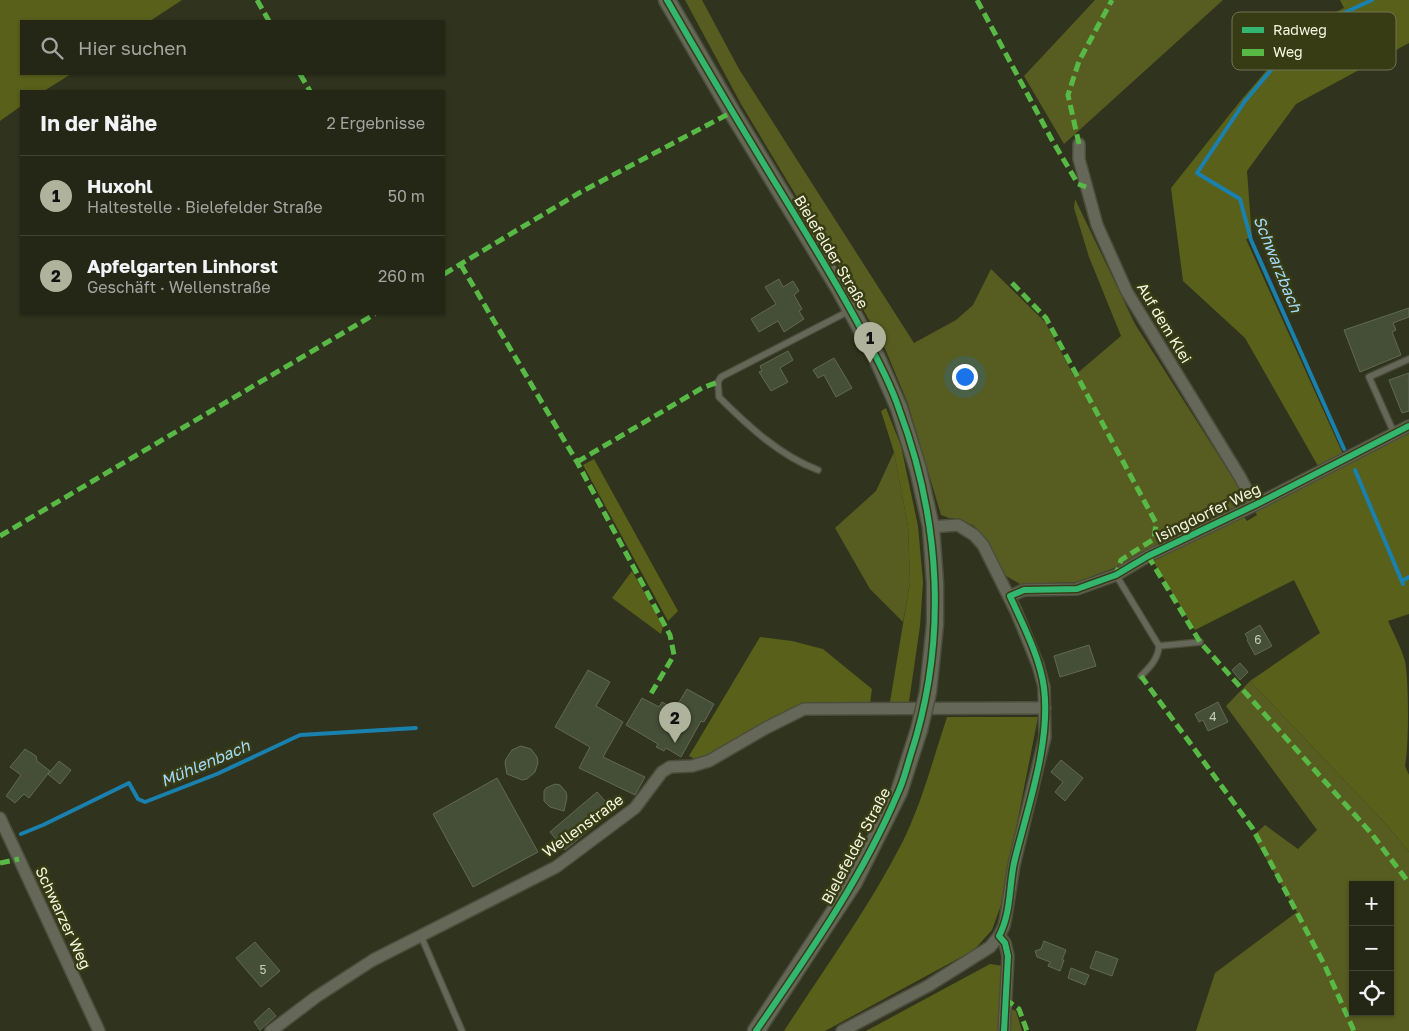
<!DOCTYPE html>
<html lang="de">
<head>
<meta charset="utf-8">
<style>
	:root { --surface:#242616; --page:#2c2e1f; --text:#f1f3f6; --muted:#a3a5a1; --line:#414335; --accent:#afb39c }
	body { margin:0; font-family:"Golos Text",sans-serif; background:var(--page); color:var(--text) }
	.controls { position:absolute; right:15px; bottom:15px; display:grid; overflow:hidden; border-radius:0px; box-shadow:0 1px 4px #0004 }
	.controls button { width:45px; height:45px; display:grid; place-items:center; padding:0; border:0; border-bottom:1px solid var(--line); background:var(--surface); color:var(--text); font:25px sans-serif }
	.you { position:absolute; left:964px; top:376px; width:18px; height:18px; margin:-12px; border:4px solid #fff; border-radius:50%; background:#1a73e8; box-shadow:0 0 0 8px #1a73e833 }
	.badge { display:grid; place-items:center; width:32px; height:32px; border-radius:50%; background:var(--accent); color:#111; font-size:16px; font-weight:700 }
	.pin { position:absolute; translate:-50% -41px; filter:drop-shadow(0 1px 2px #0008) }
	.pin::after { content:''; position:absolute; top:26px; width:18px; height:15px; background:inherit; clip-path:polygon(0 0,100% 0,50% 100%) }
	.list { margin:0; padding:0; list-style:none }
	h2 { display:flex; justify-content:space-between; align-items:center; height:65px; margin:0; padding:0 20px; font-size:21px }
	h2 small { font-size:16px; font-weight:400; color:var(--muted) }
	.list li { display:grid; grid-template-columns:32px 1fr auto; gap:15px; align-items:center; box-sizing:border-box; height:80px; padding:0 20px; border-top:1px solid var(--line) }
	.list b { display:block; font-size:19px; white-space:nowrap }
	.list p { margin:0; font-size:16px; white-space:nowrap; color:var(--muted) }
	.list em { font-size:16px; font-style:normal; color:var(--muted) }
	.icon { flex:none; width:28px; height:28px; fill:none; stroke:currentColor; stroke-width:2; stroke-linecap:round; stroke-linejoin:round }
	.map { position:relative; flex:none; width:1409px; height:1031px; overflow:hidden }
	.search { position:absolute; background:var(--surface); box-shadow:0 1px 4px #0004; left:20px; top:20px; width:425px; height:55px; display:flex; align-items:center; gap:12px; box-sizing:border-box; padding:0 18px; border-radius:0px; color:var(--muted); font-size:19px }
	.panel { position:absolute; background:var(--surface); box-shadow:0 1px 4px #0004; left:20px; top:90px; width:425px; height:225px; border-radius:0px }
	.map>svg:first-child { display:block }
	.green { fill:#59601a }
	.forest { fill:#575d20; fill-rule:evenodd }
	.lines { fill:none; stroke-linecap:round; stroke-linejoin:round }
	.stream { stroke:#1a81ae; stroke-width:4 }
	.building { fill:#454f37; stroke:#626856 }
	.lane-casing { stroke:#4c4e3c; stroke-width:8 }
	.street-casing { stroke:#4c4e3c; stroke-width:14 }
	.secondary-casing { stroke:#4c4e3c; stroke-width:19 }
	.lane { stroke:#656758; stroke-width:5.5 }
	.street { stroke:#656758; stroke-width:11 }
	.secondary { stroke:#656758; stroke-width:16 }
	.secondary-bridge-casing { stroke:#4c4e3c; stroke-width:19; stroke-linecap:butt }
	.secondary-bridge { stroke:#656758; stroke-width:16 }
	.quiet { stroke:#58b947; stroke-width:5; stroke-dasharray:10 5; stroke-linecap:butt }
	.cycleway-casing { stroke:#373c14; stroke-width:9 }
	.cycleway { stroke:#33b770; stroke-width:6 }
	.labels { text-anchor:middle; stroke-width:5; stroke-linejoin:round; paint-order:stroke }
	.number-label { font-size:12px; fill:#c8ceb6 }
	.street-label { font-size:15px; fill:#f4f8e1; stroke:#373c14 }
	.water-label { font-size:16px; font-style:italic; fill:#a4dbfb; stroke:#373c14 }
	.key { fill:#373c14; stroke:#707452; stroke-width:1 }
	.key-label { font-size:14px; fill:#f4f8e1 }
</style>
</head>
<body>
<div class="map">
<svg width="1409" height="1031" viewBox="0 0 1409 1031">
	<rect width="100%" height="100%" fill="#30331d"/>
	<path class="green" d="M0,0H182L150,21H21V74H71L44,91H21V106L0,121Z
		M1340,0H1409V43L1296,104L1247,171L1252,238L1246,239L1343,454L1318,466L1245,338L1183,281L1171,188L1242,99L1301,30L1344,8Z
		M886,408L901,446L918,526L923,582L920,626L909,702H890L910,582L908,526L894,452L881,411Z
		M1409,433V614L1388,621C1394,634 1401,648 1405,661C1409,683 1409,745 1405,766L1409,775V852L1386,824L1250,681L1320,633L1294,580L1195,630L1153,561L1243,515L1247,521L1257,515L1255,511Z
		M594,459L678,611L668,621L583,465Z
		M632,571L663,626L661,634L612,598Z
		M760,637L792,641L823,649L872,689L870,703L804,704L765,722L697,760L689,756Z
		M947,717H1038L1001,905L992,930L974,950L825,1031H784C824,969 868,909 902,843C922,803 933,759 947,717Z
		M990,964L1004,966L1001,1031H866Z"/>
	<path class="forest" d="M685,0H702L739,69L914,343L956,320L973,305L991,269L1045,322L1074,376L1121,336L1089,257L1074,208L1075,199L1135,324L1243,494L1239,505L1114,568L1077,582L1020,584L1006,576L987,540L974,526L958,518H949L941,515L908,404L886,351L848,282L741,104Z
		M1095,0H1223L1064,144L1024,76Z
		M894,452L908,526L910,582L903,622L870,589L835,528L876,491Z
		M1250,681L1386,824L1409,852V1031H1196L1215,973L1297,912L1253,836L1265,825L1298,849L1317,830L1226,706ZM1353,885H1390V1012H1353Z
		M1009,1008L1016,1011L1022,1031H1009Z"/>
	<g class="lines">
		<path class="stream" d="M1344,449L1251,240L1240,199L1197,173L1245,101L1303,32L1372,0
			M1355,470L1403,584
			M1402,581L1409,577
			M21,834L43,825L129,783L138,799L145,802L217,774L300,735L416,728"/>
	</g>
	<path class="building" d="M779,279L783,287L793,281L799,291L794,295L802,309L799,311L804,319L784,332L778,321L759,332L751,319L776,304L765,287Z
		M1409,308V317L1393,323L1396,330L1392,332L1401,355L1360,372L1344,330Z
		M788,351L793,360L780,368L788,382L771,391L759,372L762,371L760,366Z
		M834,358L852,388L836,397L824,375L818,378L813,370Z
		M1409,373V411L1402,413L1389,380Z
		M1260,625L1272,646L1255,655L1247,640L1248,639L1245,634Z
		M1089,645L1096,666L1060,677L1054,656Z
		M1240,663L1248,672L1240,680L1232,670Z
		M588,670L610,682L596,706L623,722L603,757L645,777L635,795L579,768L590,747L555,727Z
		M687,689L714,704L704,722L701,721L681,757L666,748L664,751L656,747L658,744L626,725L642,698L659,707L662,702L675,709Z
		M1218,702L1228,722L1208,731L1203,720L1199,722L1195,714Z
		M521,746L531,749L537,757L538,763L535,772L527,779L522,780L507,774L505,763L506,759L512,750Z
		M25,749L36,756L37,761L50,771L29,798L24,794L15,803L6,796L21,775L10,767Z
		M1061,760L1083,778L1065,801L1055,792L1063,782L1051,772Z
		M59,761L71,770L60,784L48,774Z
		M497,778L538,852L473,887L433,814Z
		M555,784L560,785L566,792L567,797L564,811L550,807L544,801V791L546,788Z
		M597,792L613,810L565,850L550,832Z
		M1044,941L1066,950L1062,960H1064L1060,971L1048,966L1050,962L1037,957L1035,951L1041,949Z
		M255,942L280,971L261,987L236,958Z
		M1096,951L1118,959L1112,976L1090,968Z
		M1071,968L1089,975L1085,985L1068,978Z
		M269,1008L276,1016L260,1030L254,1022Z"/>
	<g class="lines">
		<g class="lane-casing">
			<path id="lane" d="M1394,433L1369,377L1409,359
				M818,470C780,456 747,425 719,397L718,382L721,377L849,311
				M1116,575L1159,646L1200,642
				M1141,676C1150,667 1158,659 1159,646
				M421,936L462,1031"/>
		</g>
		<g class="street-casing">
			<path id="street" d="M1079,144V159L1097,225L1127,292L1240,477L1255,505
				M1010,596L1024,590L1077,589L1116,575L1148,556L1255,505L1409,426
				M0,818L99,1031
				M999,936L1005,943L1008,956L1004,1031
				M271,1031L316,997L373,960L556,867L635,808L662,772L670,767L692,766L709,761L766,728L804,709L1045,708
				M842,1031L928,986L990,947L999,936L1004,926L1006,916L1014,865L1045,737L1044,687L1038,665L1016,611L983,545L974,535L958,525L931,527"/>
		</g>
		<g class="secondary-casing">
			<path id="secondary" d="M667,0L732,112L839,288L877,358L899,408L918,469L931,527L935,583V624L928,692
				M756,1031L854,882L899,792L919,730"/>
		</g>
		<use href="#lane" class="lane"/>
		<use href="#street" class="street"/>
		<use href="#secondary" class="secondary"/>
		<g class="secondary-bridge-casing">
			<path id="secondary-bridge" d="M919,730L928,692"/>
		</g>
		<use href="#secondary-bridge" class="secondary-bridge"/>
		<path class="quiet" d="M257,0L269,21
			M977,0L1052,140L1078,184L1086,187
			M300,74L310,91
			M1079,144L1068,95L1079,61L1112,0
			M461,265L577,462L670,635L674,655L649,697
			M444,274L579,193L732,112
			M1012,283L1046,318L1156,523L1154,539L1121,560L1116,574
			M577,462L702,388L718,382
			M0,536L375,314
			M1148,556L1200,642L1371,833L1409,883
			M1141,676L1253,829L1325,966L1354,1031
			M0,863L19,859
			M1005,999L1019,1009L1027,1031"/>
		<g class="cycleway-casing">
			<path id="cycleway" d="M667,0C706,68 746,135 787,202C813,245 839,287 862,331C876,356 890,382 899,409C941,521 948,642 910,757C906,770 903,783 897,795C861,880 808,955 756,1031
				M1004,1031L1008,956L1005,943L999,936C1011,914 1009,887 1014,863C1027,809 1051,743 1044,688C1040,657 1023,625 1010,596L1024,590L1077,589L1116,575L1148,556L1255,505L1409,426"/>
		</g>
		<use href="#cycleway" class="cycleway"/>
	</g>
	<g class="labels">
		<g class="number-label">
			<text x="1258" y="644">6</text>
			<text x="1213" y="721">4</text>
			<text x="263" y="974">5</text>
		</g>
		<g class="street-label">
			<text transform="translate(831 252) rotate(59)" y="5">Bielefelder Straße</text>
			<text transform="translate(1164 323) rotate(59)" y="5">Auf dem Klei</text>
			<text transform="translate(1208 513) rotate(-26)" y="5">Isingdorfer Weg</text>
			<text transform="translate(583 826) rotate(-36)" y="5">Wellenstraße</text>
			<text transform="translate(856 846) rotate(-62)" y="5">Bielefelder Straße</text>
			<text transform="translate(63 918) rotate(65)" y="5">Schwarzer Weg</text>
		</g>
		<g class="water-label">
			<text transform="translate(1278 264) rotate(68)" y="6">Schwarzbach</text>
			<text transform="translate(205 763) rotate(-23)" y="6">Mühlenbach</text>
		</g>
	</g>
	<rect x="1232" y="12" width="164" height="58" rx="8" class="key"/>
	<rect x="1242" y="27" width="22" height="6" fill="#33b770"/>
	<rect x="1242" y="49" width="22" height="7" fill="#58b947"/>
	<g class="key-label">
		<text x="1273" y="35">Radweg</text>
		<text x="1273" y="57">Weg</text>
	</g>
</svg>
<div class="controls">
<button>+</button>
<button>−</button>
<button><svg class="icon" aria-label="locate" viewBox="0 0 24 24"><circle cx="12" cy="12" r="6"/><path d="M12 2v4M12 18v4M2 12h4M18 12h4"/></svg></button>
</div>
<div class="you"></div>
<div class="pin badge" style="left:870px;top:363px">1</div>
<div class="pin badge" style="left:675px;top:743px">2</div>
<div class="search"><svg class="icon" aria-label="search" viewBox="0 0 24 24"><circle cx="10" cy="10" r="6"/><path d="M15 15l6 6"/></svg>Hier suchen</div>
<section class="panel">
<h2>In der Nähe<small>2 Ergebnisse</small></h2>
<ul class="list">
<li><span class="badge">1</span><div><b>Huxohl</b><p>Haltestelle · Bielefelder Straße</p></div><em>50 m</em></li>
<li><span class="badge">2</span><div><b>Apfelgarten Linhorst</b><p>Geschäft · Wellenstraße</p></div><em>260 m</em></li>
</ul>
</section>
</div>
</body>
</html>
